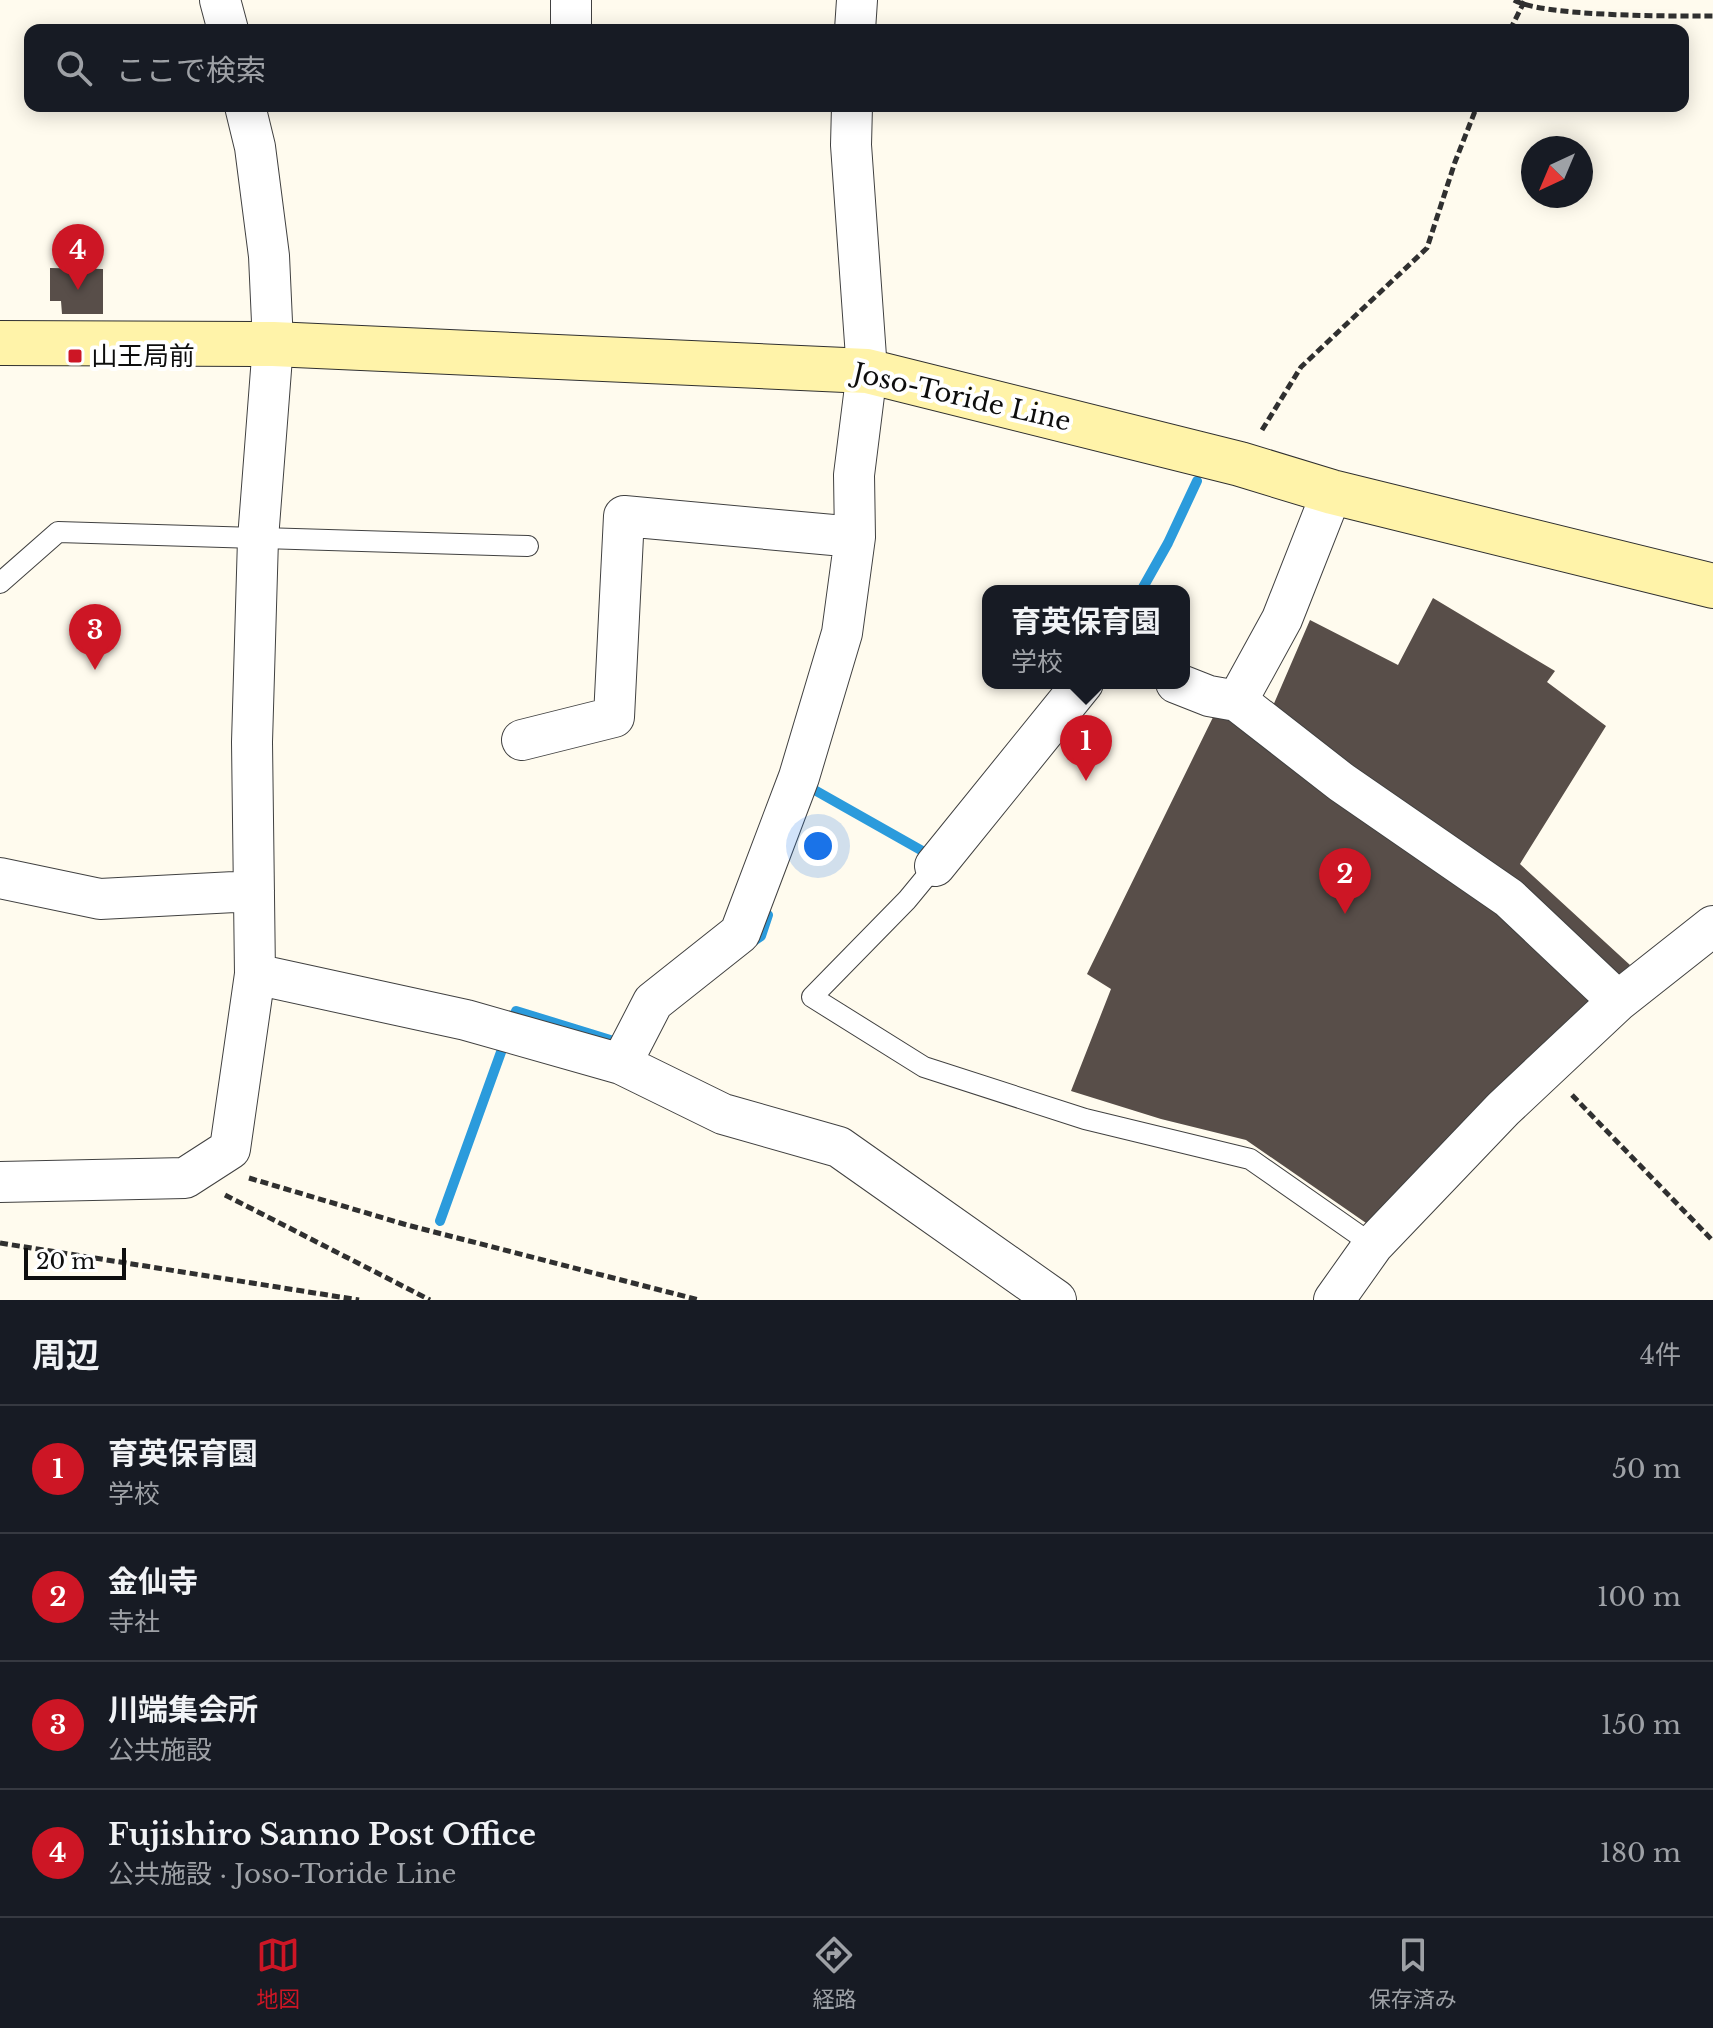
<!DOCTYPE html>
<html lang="ja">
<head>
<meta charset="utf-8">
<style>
	:root { --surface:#171b24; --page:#20242c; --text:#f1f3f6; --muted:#9ea1a6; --line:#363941; --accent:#cd1625 }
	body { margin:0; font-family:"Libre Baskerville","Noto Sans JP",serif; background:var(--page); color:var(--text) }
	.compass { position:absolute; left:1521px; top:136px; width:72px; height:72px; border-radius:50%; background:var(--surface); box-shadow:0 4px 20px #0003; rotate:224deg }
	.scale { position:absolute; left:24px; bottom:20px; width:102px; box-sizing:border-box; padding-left:8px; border:4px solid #0e0e0e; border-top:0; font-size:22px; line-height:28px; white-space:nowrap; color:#0e0e0e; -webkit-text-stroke:6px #fff; paint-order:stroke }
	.you { position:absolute; left:818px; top:846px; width:28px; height:28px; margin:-20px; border:6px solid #fff; border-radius:50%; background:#1a73e8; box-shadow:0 0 0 12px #1a73e833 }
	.badge { display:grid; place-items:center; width:52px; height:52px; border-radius:50%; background:var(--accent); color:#fff; font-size:26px; font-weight:700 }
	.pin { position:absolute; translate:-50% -66px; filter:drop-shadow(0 2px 4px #0008) }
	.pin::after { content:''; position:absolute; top:42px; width:28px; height:24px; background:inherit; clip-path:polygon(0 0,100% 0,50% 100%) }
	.popup { position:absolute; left:982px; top:585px; width:208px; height:104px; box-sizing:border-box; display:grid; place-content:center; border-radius:16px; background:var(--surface); filter:drop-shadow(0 2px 6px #0005); font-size:26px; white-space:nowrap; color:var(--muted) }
	.popup b { font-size:30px; color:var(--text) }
	.popup::after { content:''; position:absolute; left:50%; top:100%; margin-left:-16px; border:16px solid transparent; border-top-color:var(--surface) }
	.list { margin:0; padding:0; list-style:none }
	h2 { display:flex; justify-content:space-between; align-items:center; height:104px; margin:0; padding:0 32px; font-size:34px }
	h2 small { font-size:26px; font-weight:400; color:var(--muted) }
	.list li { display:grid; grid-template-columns:52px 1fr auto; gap:24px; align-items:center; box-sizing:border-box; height:128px; padding:0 32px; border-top:2px solid var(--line) }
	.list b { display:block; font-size:30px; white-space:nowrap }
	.list p { margin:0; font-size:26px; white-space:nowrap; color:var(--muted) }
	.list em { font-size:26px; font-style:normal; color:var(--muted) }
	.icon { flex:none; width:44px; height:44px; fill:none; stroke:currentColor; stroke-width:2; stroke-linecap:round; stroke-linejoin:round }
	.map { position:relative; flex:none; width:1713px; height:1300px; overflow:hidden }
	.search { position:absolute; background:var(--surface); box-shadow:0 4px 20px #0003; left:24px; right:24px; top:24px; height:88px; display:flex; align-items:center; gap:20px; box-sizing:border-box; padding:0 28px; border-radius:16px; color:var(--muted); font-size:30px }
	.sheet { height:616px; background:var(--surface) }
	nav { display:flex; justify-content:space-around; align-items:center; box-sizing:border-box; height:112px; border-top:2px solid var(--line); background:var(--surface); font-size:22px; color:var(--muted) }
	nav a { display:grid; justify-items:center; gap:4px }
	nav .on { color:var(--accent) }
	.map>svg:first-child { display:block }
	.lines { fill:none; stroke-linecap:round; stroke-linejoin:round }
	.stream { stroke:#2b9bdc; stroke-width:10 }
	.building { fill:#584e49 }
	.service-casing { stroke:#414141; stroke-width:22 }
	.minor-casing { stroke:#414141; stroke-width:42 }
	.secondary-casing { stroke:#303030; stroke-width:46 }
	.path { stroke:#303030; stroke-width:5; stroke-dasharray:8 4; stroke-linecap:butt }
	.service { stroke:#fff; stroke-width:20 }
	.minor { stroke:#fff; stroke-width:40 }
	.secondary { stroke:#fff3a9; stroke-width:44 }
	.poi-dot { fill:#cd1625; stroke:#fff; stroke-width:3 }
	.labels { text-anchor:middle; stroke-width:8; stroke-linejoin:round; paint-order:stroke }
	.poi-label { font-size:26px; fill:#0e0e0e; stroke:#fff; text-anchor:start }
	.street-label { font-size:26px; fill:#0e0e0e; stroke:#fff }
</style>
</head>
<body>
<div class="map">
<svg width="1713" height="1300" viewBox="0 0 1713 1300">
	<rect width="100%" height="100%" fill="#fffbee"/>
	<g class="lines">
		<path class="stream" d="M1141,591L1168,543L1197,481
			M809,794L811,788L926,853L932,845
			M749,944L761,936L768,915
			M511,1026L516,1011L620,1043L621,1040
			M440,1221L505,1041"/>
	</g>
	<path class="building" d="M50,268L103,269V314H62L61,301H50Z
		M1433,598L1555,671L1547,682L1606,726L1520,864L1630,965L1499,1091L1369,1225L1246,1140L1161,1119L1071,1091L1111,989L1087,974L1219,705L1263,729L1310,620L1398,665Z"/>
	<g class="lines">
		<g class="service-casing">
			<path id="service" d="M0,583L58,532L528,546
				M935,866L907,900L812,997L924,1067L1085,1119L1250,1159L1373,1245"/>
		</g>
		<g class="minor-casing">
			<path id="minor" d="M220,0L228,30
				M571,0V30
				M855,30L857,0
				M1176,683L1209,696L1237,701L1341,782L1509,898L1618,1001
				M1237,701L1282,619L1332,492
				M522,740L614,717L624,516L855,537
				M935,866L1083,683
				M0,878L100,899L254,891
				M255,974L466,1020L621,1064L723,1114L839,1147L1056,1300
				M621,1064L653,1002L740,933L799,777L842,633L855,537L854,475L867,371L851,145L852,106
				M0,1182L185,1178L230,1149L255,974L252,742L258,539L273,344L269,256L255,147L245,106
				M1334,1300L1373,1245L1503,1109L1618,1001L1713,926"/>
		</g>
		<g class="secondary-casing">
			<path id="secondary" d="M0,343L273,344L867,371L1240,464L1332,492L1713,586"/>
		</g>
		<path class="path" d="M1514,0C1543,17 1674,16 1713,16
			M1510,30L1525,0
			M1262,430L1301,367L1427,248L1455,162L1477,106
			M1572,1095L1713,1241
			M249,1178L407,1225L699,1300
			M225,1195L430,1300
			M0,1243L359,1300"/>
		<use href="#service" class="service"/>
		<use href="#minor" class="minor"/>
		<use href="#secondary" class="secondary"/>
	</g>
	<rect class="poi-dot" x="67" y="348" width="16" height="16" rx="4"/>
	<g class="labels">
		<g class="poi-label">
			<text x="91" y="365">山王局前</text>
		</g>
		<g class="street-label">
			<text transform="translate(962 397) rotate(13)" y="9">Joso-Toride Line</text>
		</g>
	</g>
</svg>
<svg class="compass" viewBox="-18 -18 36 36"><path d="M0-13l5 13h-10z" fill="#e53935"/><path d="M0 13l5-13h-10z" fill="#9ea1a6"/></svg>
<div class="scale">20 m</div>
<div class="you"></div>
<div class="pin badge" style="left:1086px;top:781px">1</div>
<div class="popup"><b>育英保育園</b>学校</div>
<div class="pin badge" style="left:1345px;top:914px">2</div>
<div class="pin badge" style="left:95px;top:670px">3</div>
<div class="pin badge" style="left:78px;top:290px">4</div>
<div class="search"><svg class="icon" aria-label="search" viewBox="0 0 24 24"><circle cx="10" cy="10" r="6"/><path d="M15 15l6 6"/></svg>ここで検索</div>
</div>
<section class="sheet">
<h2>周辺<small>4件</small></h2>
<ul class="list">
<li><span class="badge">1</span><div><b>育英保育園</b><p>学校</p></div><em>50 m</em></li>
<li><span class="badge">2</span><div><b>金仙寺</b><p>寺社</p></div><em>100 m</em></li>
<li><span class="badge">3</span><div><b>川端集会所</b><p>公共施設</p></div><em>150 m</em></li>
<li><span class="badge">4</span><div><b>Fujishiro Sanno Post Office</b><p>公共施設 · Joso-Toride Line</p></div><em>180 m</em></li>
</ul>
</section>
<nav>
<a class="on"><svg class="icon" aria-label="map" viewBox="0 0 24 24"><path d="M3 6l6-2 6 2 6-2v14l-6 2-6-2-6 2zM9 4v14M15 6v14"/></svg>地図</a>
<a><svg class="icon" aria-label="directions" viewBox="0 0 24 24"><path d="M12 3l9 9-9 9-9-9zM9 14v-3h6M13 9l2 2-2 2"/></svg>経路</a>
<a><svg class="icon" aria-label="saved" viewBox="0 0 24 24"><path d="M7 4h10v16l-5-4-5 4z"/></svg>保存済み</a>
</nav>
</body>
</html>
